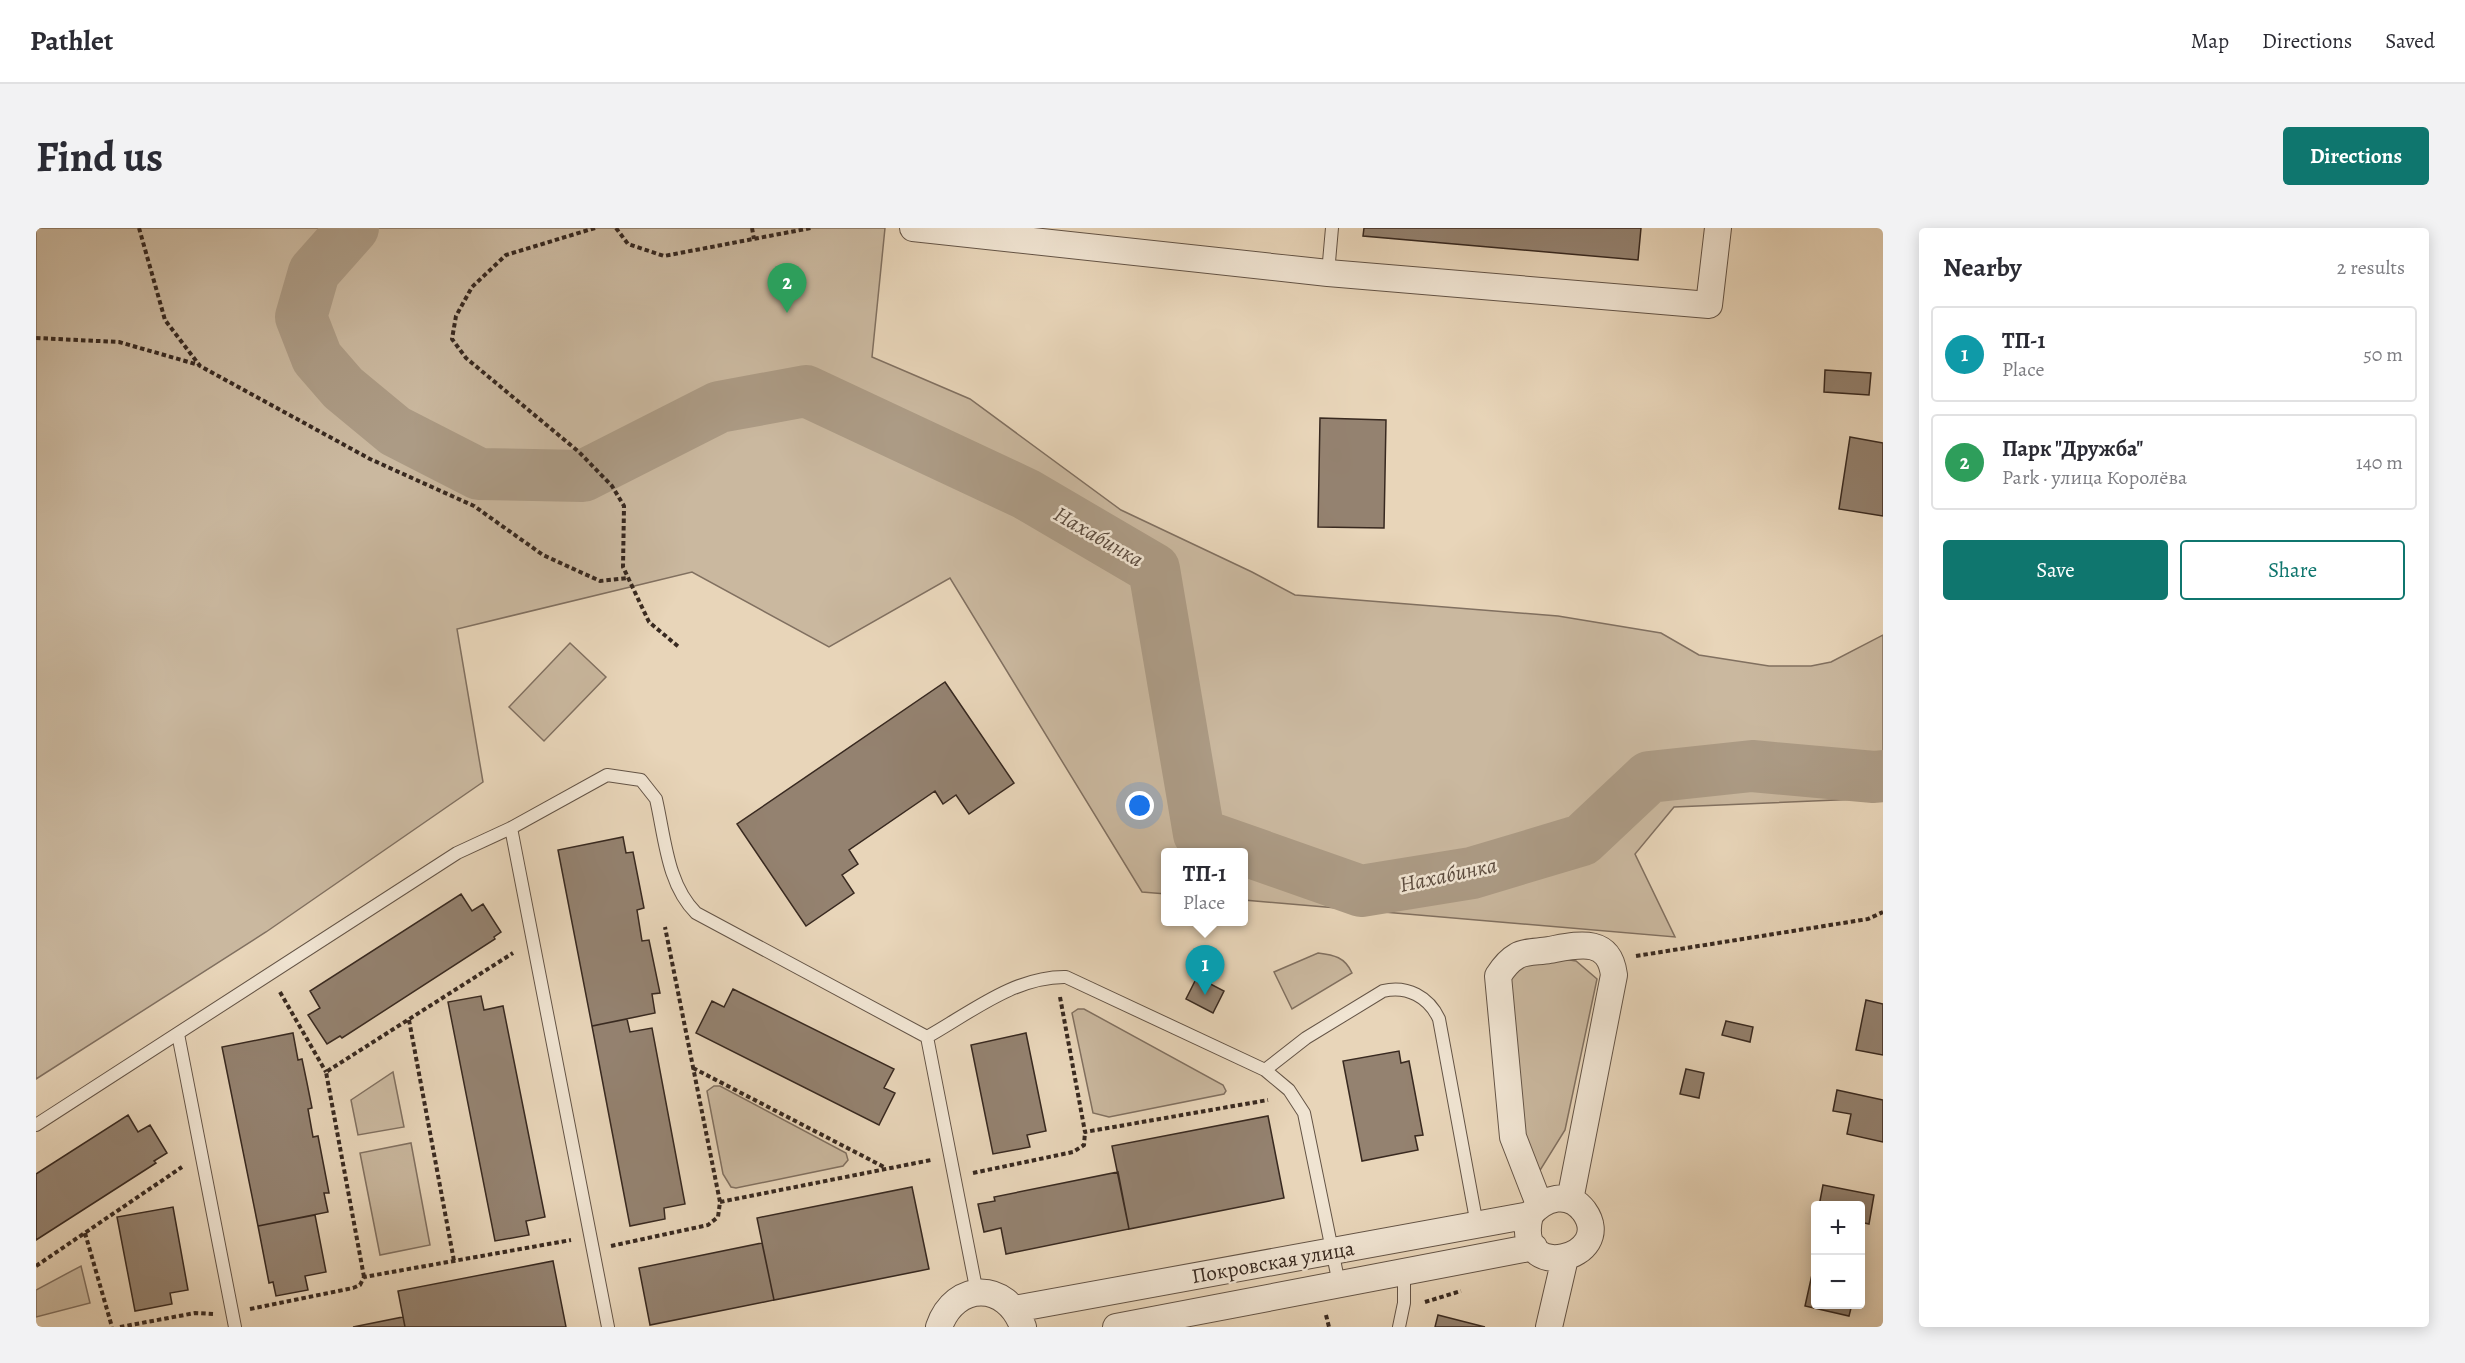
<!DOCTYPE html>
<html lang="en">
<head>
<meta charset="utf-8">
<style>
	:root { --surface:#fff; --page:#f2f2f3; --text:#2b2b33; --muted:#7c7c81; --line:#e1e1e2; --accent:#0f766e }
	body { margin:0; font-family:Alegreya,serif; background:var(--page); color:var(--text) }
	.controls { position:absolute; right:18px; bottom:18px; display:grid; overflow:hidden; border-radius:6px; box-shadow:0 3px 15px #0003 }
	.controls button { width:54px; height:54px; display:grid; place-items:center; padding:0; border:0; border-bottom:2px solid var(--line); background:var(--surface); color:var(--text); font:30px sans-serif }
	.you { position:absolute; left:1104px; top:578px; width:21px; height:21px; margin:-15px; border:4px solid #fff; border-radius:50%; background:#1a73e8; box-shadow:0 0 0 9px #1a73e833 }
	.badge { display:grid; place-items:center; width:39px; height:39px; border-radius:50%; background:var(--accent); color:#fff; font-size:20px; font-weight:700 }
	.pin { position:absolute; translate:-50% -50px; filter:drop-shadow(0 2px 3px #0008) }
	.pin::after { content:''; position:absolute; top:32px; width:21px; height:18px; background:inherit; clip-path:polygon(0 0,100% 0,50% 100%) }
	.popup { position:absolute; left:1125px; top:620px; width:87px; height:78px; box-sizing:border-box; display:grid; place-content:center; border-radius:6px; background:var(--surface); filter:drop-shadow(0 2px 4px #0005); font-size:20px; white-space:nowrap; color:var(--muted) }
	.popup b { font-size:22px; color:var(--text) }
	.popup::after { content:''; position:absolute; left:50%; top:100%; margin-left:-12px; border:12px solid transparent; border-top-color:var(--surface) }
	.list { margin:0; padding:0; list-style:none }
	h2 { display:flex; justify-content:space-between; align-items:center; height:78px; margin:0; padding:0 24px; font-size:26px }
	h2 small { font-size:20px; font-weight:400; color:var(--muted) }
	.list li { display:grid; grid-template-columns:39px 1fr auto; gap:18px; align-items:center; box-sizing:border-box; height:96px; margin:0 12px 12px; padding:0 12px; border:2px solid var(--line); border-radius:6px }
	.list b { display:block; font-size:22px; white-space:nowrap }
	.list p { margin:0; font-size:20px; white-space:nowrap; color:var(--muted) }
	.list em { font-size:20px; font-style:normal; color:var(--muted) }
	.actions { display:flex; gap:12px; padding:18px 24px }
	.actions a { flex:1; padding:14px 0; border:2px solid var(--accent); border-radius:6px; text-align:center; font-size:21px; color:var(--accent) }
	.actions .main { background:var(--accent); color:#fff }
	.map { position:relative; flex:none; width:1847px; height:1099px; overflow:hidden; border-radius:6px }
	header { display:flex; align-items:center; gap:36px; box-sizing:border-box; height:84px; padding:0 30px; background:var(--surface); border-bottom:2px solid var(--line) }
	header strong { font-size:28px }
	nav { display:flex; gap:33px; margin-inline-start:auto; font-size:21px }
	.intro { display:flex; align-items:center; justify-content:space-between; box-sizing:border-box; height:144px; padding:0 36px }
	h1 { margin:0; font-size:42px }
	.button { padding:15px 27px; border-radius:6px; background:var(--accent); color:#fff; font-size:21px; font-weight:700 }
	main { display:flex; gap:36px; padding:0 36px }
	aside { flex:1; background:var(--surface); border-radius:6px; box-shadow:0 3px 15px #0003 }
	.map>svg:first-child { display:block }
	.green { fill:#cab89f; stroke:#817060; stroke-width:1.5 }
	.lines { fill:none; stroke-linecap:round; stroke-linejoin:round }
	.river { stroke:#ac9b85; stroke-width:52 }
	.building { fill:#948270; stroke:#382920; stroke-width:1.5 }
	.lane-casing { stroke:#645446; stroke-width:14 }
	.street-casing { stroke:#645446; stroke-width:28 }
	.path { stroke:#382920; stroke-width:4; stroke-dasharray:4.5 3; stroke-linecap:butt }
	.lane { stroke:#f0e4d2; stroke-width:12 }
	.street { stroke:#f0e4d2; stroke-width:26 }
	.labels { text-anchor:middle; stroke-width:5; stroke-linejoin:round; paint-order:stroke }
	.street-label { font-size:21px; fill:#382920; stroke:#f0e4d2 }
	.water-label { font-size:22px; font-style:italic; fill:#5b4b3e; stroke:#f0e4d2 }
</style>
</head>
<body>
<header>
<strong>Pathlet</strong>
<nav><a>Map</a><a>Directions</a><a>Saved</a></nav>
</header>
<div class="intro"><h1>Find us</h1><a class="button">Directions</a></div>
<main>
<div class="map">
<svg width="1847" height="1099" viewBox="0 0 1847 1099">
	<rect width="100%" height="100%" fill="#e8d5b9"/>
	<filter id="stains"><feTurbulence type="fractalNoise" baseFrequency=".00333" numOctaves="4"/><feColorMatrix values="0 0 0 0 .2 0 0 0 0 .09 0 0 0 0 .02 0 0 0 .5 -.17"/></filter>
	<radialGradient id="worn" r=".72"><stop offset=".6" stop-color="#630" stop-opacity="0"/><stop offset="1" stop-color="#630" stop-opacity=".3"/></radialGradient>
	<path class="green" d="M0,0H849L836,129L934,171L1085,282L1216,344L1259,367L1522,388L1625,405L1663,427L1733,438H1775L1795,434L1847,407V570L1638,579L1599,626L1639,709L1208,672V624H1130V666L1106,664L914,350L793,419L656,344L421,401L447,554L230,704L0,851Z
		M534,415L570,449L508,513L473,479Z
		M1282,725C1298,727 1309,729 1316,745L1256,781L1238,744Z
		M1514,729L1540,733L1561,751L1529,902L1503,944L1481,895L1469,757L1485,733Z
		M1042,781H1048L1187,857L1190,863L1188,866L1073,889L1057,885L1036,785Z
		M357,844L368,899L322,907L315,872Z
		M678,858H684L810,925L812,932L807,938L700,960L695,959L687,946L671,863Z
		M375,915L394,1017L344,1027L324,925Z
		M45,1038L54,1075L0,1089V1062Z"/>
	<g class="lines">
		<path class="river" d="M317,0L278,44L265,89L281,130L307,160L359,203L443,246L547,248L683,179L770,163L990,266L1118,341L1163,606L1325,663L1436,645L1546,612L1613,549L1716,538L1838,549L1847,548"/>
	</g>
	<path class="building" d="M1328,0H1605L1602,32L1327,8Z
		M1789,142L1835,145L1833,167L1788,164Z
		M1284,190L1350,192L1348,300L1282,299Z
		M1814,209L1847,215V288L1803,281Z
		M909,454L978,555L933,586L920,567L907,576L899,563L813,622L822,636L806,647L818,665L770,698L701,596Z
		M587,609L590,625L597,624L608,680L601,682L606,713L613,712L624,765L616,766L619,785L556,798L522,622Z
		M425,666L436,683L447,676L465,704L458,709L459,711L306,810L304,808L291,816L272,787L284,780L274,763Z
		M1161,749L1188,763L1177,785L1150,771Z
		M697,761L858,841L848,860L859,865L843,897L660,805L676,773L688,779Z
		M445,768L448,782L467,778L509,989L490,993L493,1007L459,1013L412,774Z
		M1830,772L1847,776V827L1820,822Z
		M591,791L594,804L616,800L649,976L628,980L629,991L594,998L556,798Z
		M1690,793L1717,799L1714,814L1686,807Z
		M257,805L262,832L266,831L271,855L276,880L272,881L277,909L282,908L293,965H288L292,984L222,998L186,819Z
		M990,805L1010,903L991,907L994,919L957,926L935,817Z
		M1363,823L1365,835L1373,833L1387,907L1379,908L1382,922L1326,933L1307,833Z
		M1650,841L1668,845L1663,870L1644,866Z
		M1801,862L1847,872V914L1811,906L1815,886L1797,883Z
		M92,887L102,904L114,897L131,925L118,933L120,935L0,1012V946Z
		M1232,888L1248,970L1093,1001L1076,918Z
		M1082,944L1093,1001L970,1026L965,1000L948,1004L942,976L959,973L958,969Z
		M1787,957L1838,967L1833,996L1824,994V978H1783Z
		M876,959L893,1041L738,1072L721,990Z
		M137,979L152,1062L134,1065L136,1076L99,1083L81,989Z
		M279,987L290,1044L269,1048L272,1062L240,1068L237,1054L233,1055L222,998Z
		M726,1015L738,1072L614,1097L603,1040Z
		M517,1033L530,1099H369L362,1063Z
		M1777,1042H1780V1076H1816L1813,1088L1769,1078Z
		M1402,1087L1449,1099H1399Z
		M367,1089L369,1099H317Z"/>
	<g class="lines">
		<g class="lane-casing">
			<path id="lane" d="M1292,45L1296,0
				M475,600L572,1099
				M142,806L199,1099
				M1229,842L1270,810L1347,763C1371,757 1393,769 1403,791L1441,997
				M0,897L421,625L475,600L571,547L605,552L620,571C629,610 631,656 660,685L891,809
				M941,1065L891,809C934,785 979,748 1030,749L1229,842L1253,862L1268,885L1303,1056
				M1363,1099L1368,1075V1044"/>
		</g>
		<g class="street-casing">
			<path id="street" d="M877,0L1292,45L1673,77L1682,0
				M1503,976L1477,909L1462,748C1467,740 1472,733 1481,728C1489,723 1503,724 1513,722C1541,717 1573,708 1578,747L1534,972
				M979,1081L1494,987C1508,970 1532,962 1548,983C1582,1030 1476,1058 1494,987
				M903,1099C919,1053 971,1053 987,1099
				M1080,1099L1498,1019
				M1513,1099L1529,1030"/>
		</g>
		<path class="path" d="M103,0L129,92L164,138L334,231L438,278L507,327L564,353L592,350
			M559,0L470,27L436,59L420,88L416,111L430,130L543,224L576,258L588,278L587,339L613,394L644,420
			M580,0L592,16L628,28L775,0
			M716,0L718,11
			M0,110L83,114L163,137
			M1600,728L1832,691L1847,684
			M244,764L290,844
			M1024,769L1049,904L1232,872
			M373,792L418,1033
			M657,840L850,940
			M937,945L1037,924L1048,917L1049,904
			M684,974L895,932
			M49,1005L76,1099
			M575,1018L672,997L682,989L684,974L629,699
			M0,1038L146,939
			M328,1049L290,844L477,725
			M1389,1074L1425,1063
			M214,1081L317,1060L324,1057L328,1049L535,1012
			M1290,1087L1293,1099
			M84,1099L159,1085L177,1086"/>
		<use href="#lane" class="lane"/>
		<use href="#street" class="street"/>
	</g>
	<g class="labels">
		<g class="street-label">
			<text transform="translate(1237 1034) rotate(-10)" y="7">Покровская улица</text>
		</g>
		<g class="water-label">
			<text transform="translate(1063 308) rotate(30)" y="8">Нахабинка</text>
			<text transform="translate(1412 646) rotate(-12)" y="8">Нахабинка</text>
		</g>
	</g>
	<rect width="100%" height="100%" filter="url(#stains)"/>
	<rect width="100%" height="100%" fill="url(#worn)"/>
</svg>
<div class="controls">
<button>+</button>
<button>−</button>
</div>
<div class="you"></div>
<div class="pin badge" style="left:1169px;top:767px;background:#0f9aa8">1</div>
<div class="popup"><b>ТП-1</b>Place</div>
<div class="pin badge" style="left:751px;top:85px;background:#2e9e5b">2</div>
</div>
<aside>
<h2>Nearby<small>2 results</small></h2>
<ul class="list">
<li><span class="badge" style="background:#0f9aa8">1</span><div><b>ТП-1</b><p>Place</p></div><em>50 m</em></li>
<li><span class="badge" style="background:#2e9e5b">2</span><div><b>Парк &quot;Дружба&quot;</b><p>Park · улица Королёва</p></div><em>140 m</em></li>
</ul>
<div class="actions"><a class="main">Save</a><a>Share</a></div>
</aside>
</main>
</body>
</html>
